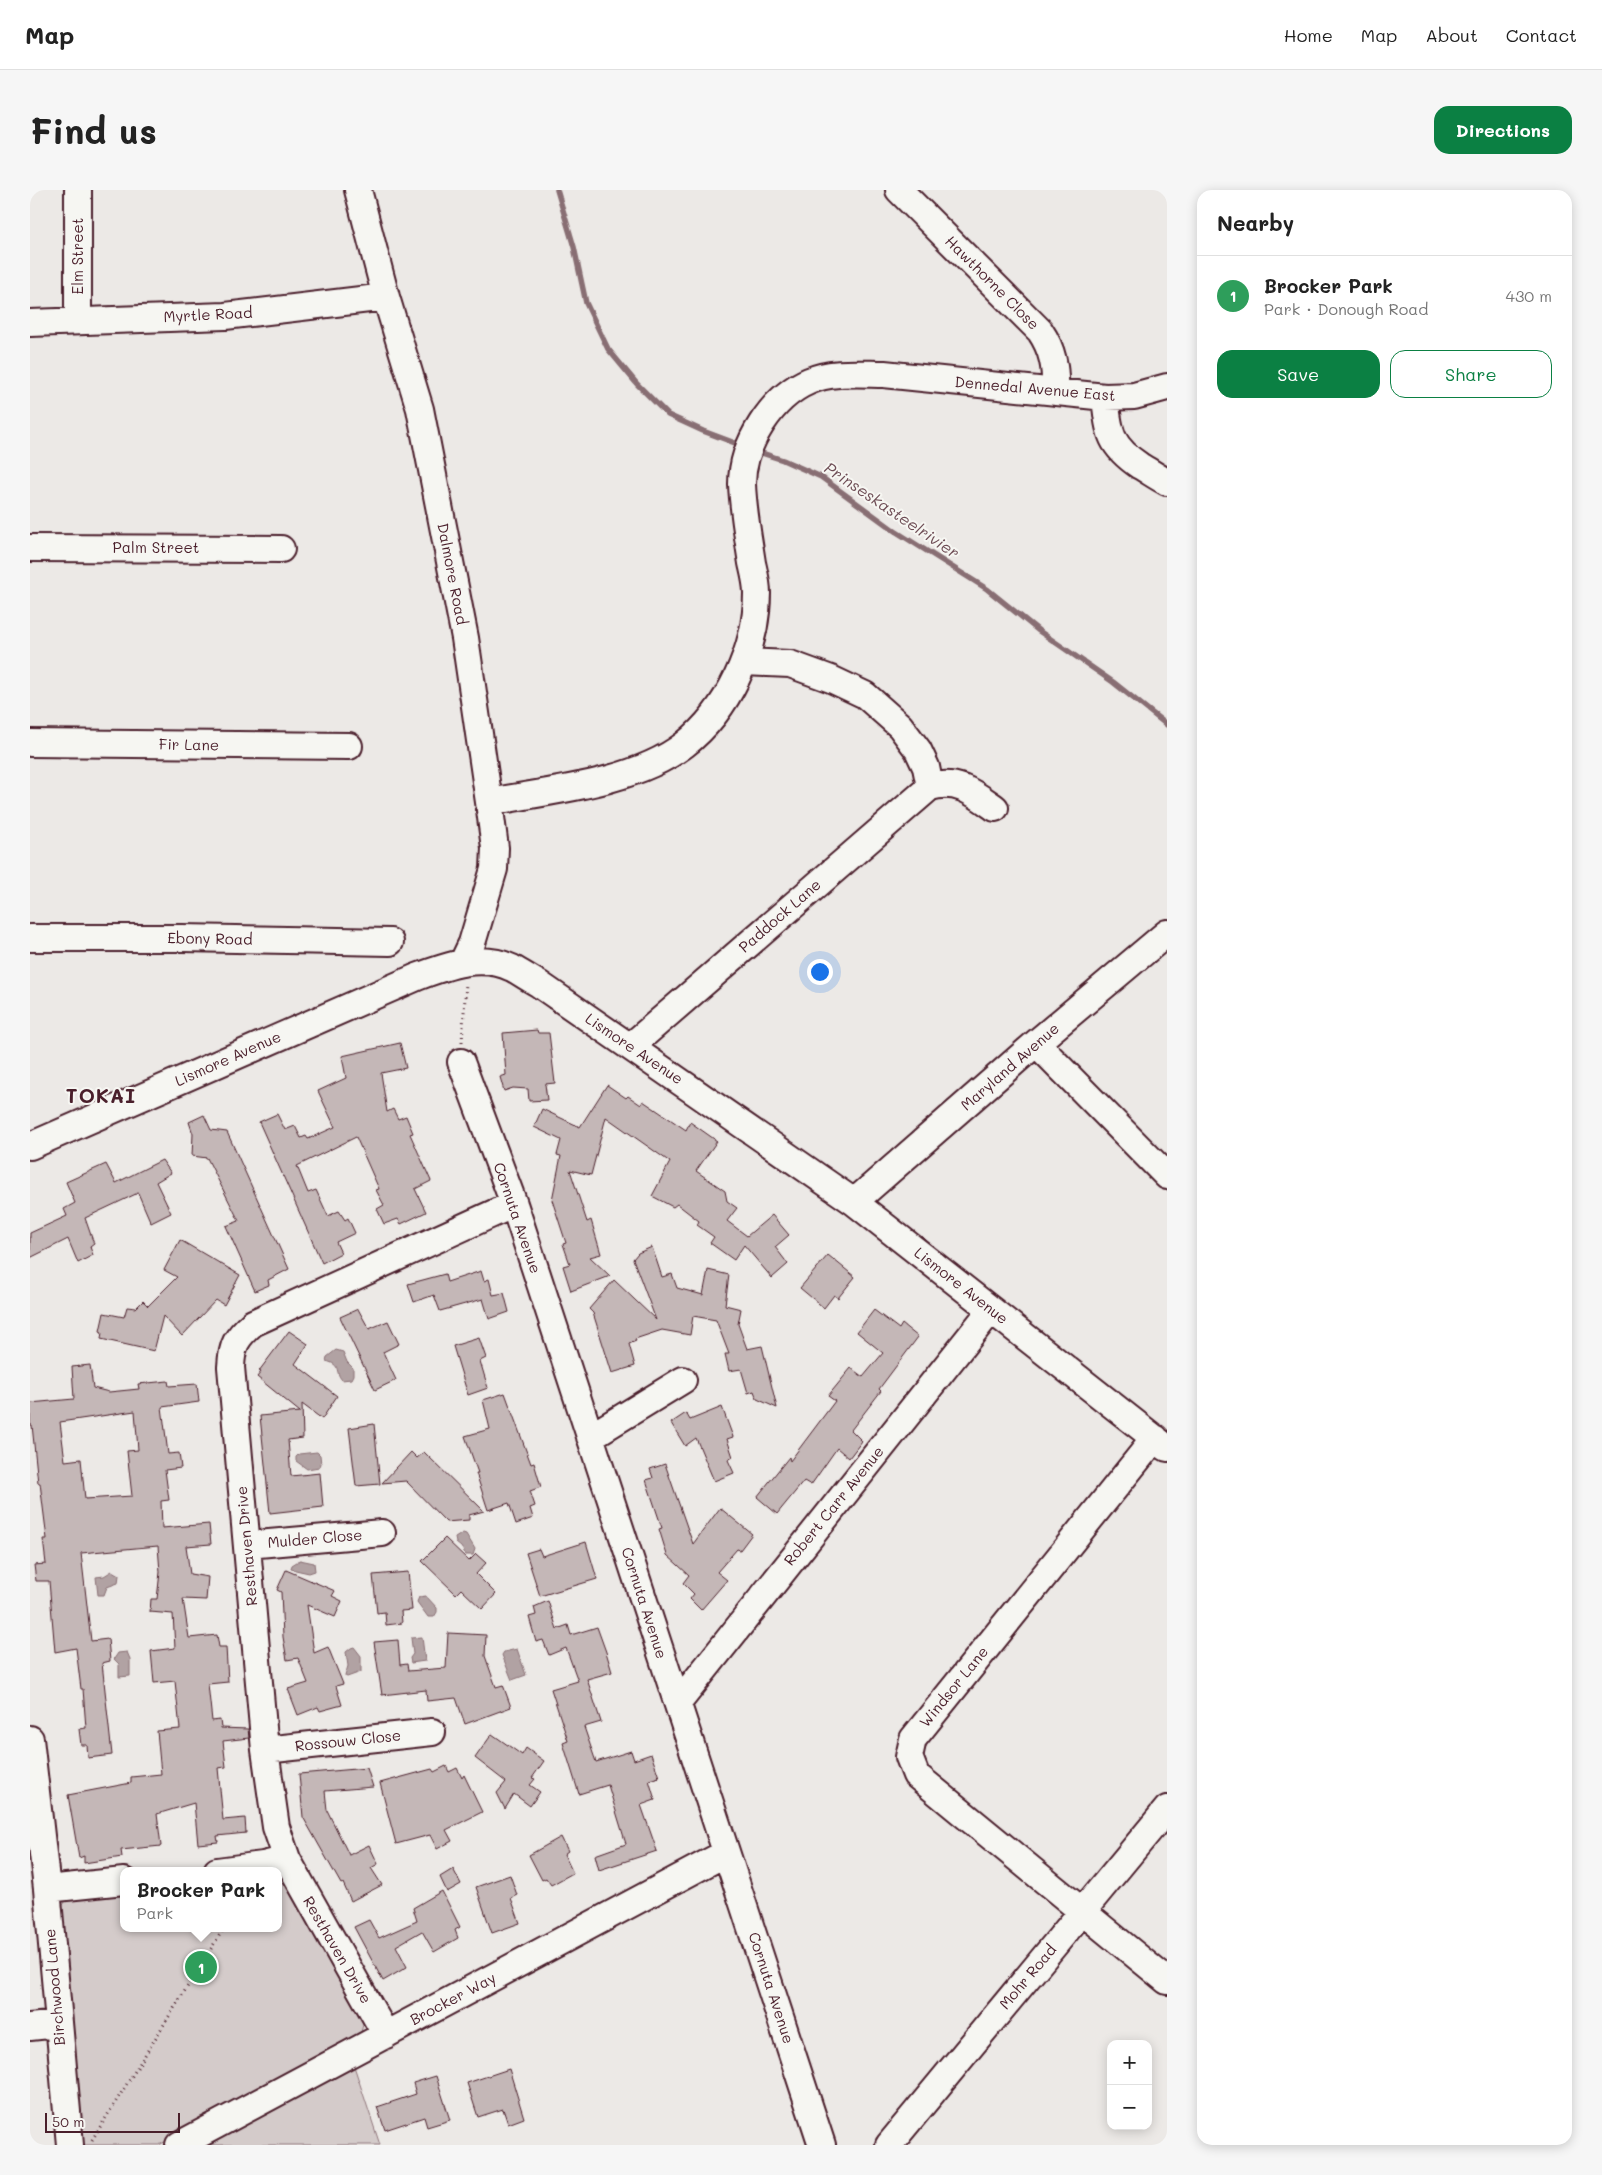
<!DOCTYPE html>
<html lang="en">
<head>
<meta charset="utf-8">
<style>
	:root { --surface:#fff; --page:#f6f6f6; --text:#222; --muted:#767676; --line:#e0e0e0; --accent:#0b8043 }
	body { margin:0; font-family:Mali,sans-serif; background:var(--page); color:var(--text) }
	.controls { position:absolute; right:15px; bottom:15px; display:grid; overflow:hidden; border-radius:10px; box-shadow:0 2px 12px #0003 }
	.controls button { width:45px; height:45px; display:grid; place-items:center; padding:0; border:0; border-bottom:1px solid var(--line); background:var(--surface); color:var(--text); font:25px sans-serif }
	.scale { position:absolute; left:15px; bottom:12px; width:135px; box-sizing:border-box; padding-left:5px; border:2px solid #4a1f2b; border-top:0; font-size:14px; line-height:18px; white-space:nowrap; color:#4a1f2b; -webkit-text-stroke:4px #f6f6f2; paint-order:stroke }
	.you { position:absolute; left:789px; top:781px; width:18px; height:18px; margin:-12px; border:4px solid #fff; border-radius:50%; background:#1a73e8; box-shadow:0 0 0 8px #1a73e833 }
	.badge { display:grid; place-items:center; width:32px; height:32px; border-radius:50%; background:var(--accent); color:#fff; font-size:16px; font-weight:700 }
	.pin { position:absolute; translate:-50% -50%; border:2px solid #fff; box-shadow:0 1px 5px #0006 }
	.popup { position:absolute; left:90px; top:1677px; width:162px; height:65px; box-sizing:border-box; display:grid; place-content:center; border-radius:10px; background:var(--surface); filter:drop-shadow(0 1px 4px #0005); font-size:16px; white-space:nowrap; color:var(--muted) }
	.popup b { font-size:19px; color:var(--text) }
	.popup::after { content:''; position:absolute; left:50%; top:100%; margin-left:-10px; border:10px solid transparent; border-top-color:var(--surface) }
	.list { margin:0; padding:0; list-style:none }
	h2 { display:flex; justify-content:space-between; align-items:center; height:65px; margin:0; padding:0 20px; font-size:21px }
	h2 small { font-size:16px; font-weight:400; color:var(--muted) }
	.list li { display:grid; grid-template-columns:32px 1fr auto; gap:15px; align-items:center; box-sizing:border-box; height:80px; padding:0 20px; border-top:1px solid var(--line) }
	.list b { display:block; font-size:19px; white-space:nowrap }
	.list p { margin:0; font-size:16px; white-space:nowrap; color:var(--muted) }
	.list em { font-size:16px; font-style:normal; color:var(--muted) }
	.actions { display:flex; gap:10px; padding:15px 20px }
	.actions a { flex:1; padding:11px 0; border:1px solid var(--accent); border-radius:15px; text-align:center; font-size:18px; color:var(--accent) }
	.actions .main { background:var(--accent); color:#fff }
	.map { position:relative; flex:none; width:1137px; height:1955px; overflow:hidden; border-radius:15px }
	header { display:flex; align-items:center; gap:30px; box-sizing:border-box; height:70px; padding:0 25px; background:var(--surface); border-bottom:1px solid var(--line) }
	header strong { font-size:24px }
	nav { display:flex; gap:28px; margin-inline-start:auto; font-size:18px }
	.intro { display:flex; align-items:center; justify-content:space-between; box-sizing:border-box; height:120px; padding:0 30px }
	h1 { margin:0; font-size:35px }
	.button { padding:12px 22px; border-radius:15px; background:var(--accent); color:#fff; font-size:18px; font-weight:700 }
	main { display:flex; gap:30px; padding:0 30px }
	aside { flex:1; background:var(--surface); border-radius:15px; box-shadow:0 2px 12px #0003 }
	.map>svg:first-child { display:block }
	.green { fill:#d4cbca; stroke:#8f757a }
	.water { fill:#b1a2a3; stroke:#886e73 }
	.lines { fill:none; stroke-linecap:round; stroke-linejoin:round }
	.stream { stroke:#886e73; stroke-width:5.5 }
	.building { fill:#c4b7b7; stroke:#4a1f2b; fill-rule:evenodd }
	.minor-casing { stroke:#4a1f2b; stroke-width:30 }
	.path { stroke:#4a1f2b; stroke-width:3; stroke-dasharray:1 4; stroke-linecap:butt }
	.minor { stroke:#f6f6f2; stroke-width:26 }
	.labels { text-anchor:middle; stroke-width:4; stroke-linejoin:round; paint-order:stroke }
	.street-label { font-size:15px; fill:#4a1f2b; stroke:#f6f6f2 }
	.water-label { font-size:16px; font-style:italic; fill:#6e4d55; stroke:#f6f6f2 }
	.district-label { font-size:20px; font-weight:bold; letter-spacing:1px; fill:#4a1f2b; stroke:#f6f6f2 }
</style>
</head>
<body>
<header>
<strong>Map</strong>
<nav><a>Home</a><a>Map</a><a>About</a><a>Contact</a></nav>
</header>
<div class="intro"><h1>Find us</h1><a class="button">Directions</a></div>
<main>
<div class="map">
<svg width="1137" height="1955" viewBox="0 0 1137 1955">
	<rect width="100%" height="100%" fill="#ece9e6"/>
	<filter id="ink" filterUnits="userSpaceOnUse"><feTurbulence type="fractalNoise" baseFrequency=".02" numOctaves="2"/><feDisplacementMap in="SourceGraphic" scale="10" xChannelSelector="R" yChannelSelector="G"/><feConvolveMatrix kernelMatrix="1 2 1 2 8 2 1 2 1" color-interpolation-filters="sRGB"/></filter>
	<g filter="url(#ink)">
		<path class="green" d="M249,1683L260,1687L334,1831L330,1846L321,1853L129,1955H50L30,1719L38,1708L93,1698L94,1738H248Z
			M320,1864L350,1955H149Z"/>
		<path class="water" d="M306,1160L313,1162L317,1172L323,1178V1185L321,1189L312,1190C304,1181 312,1175 296,1171L297,1167Z
			M287,1262L290,1265L291,1274L289,1277L277,1279L266,1271V1267L269,1264Z
			M433,1343L436,1344L445,1359L443,1365H436L431,1357L426,1353L425,1348Z
			M270,1370L284,1373L285,1381L279,1383L261,1379L262,1375Z
			M82,1381L89,1385L88,1393L77,1397L74,1405H68L66,1387L74,1386Z
			M396,1406L407,1418V1422L404,1427H398L387,1412L389,1407Z
			M392,1447L395,1471L381,1473L380,1468L383,1464L381,1448Z
			M324,1457L331,1466V1482L317,1487L315,1486L318,1476L316,1462L321,1458Z
			M487,1459L496,1485L482,1490L472,1465L474,1462Z
			M97,1462L100,1469V1486L89,1487V1474L84,1469L88,1463Z"/>
		<g class="lines">
			<path class="stream" d="M527,0L544,57L556,113L578,159L607,194L638,225L673,241L713,256
				M726,261L753,270L791,287L865,341L957,399L1009,441L1083,492L1137,535"/>
		</g>
		<path class="building" d="M507,840L508,843H519L525,893L515,894L517,910L499,911L498,899L483,898L474,901L470,887L476,885L473,843Z
			M370,853L376,878L351,883L357,922L363,919L368,929L376,926L383,943L380,944L401,991L385,999L396,1022L371,1034L368,1029L354,1034L347,1019L354,1015L346,1000L349,999L326,947L267,976L278,1003L286,1000L298,1026L309,1021L315,1030L318,1028L325,1043L306,1052L311,1063L292,1073L229,932L247,924L255,940L265,936L271,948L276,946L278,949L305,937L288,901L316,888L312,866Z
			M577,895L596,908L598,906L611,915L613,911L656,940L660,932L687,951L666,981L695,1001L697,1011L707,1018L697,1031L717,1046L742,1025L759,1045L745,1057L758,1074L742,1088L714,1055L704,1070L680,1053L684,1047L667,1035L669,1031L647,1014L643,1017L622,1006L640,972L576,927L561,985L540,980L557,1032L561,1030L571,1064L560,1067L580,1086L541,1101L533,1076L540,1074L533,1054L536,1053L522,1010L531,966L527,965L531,950L504,937L512,919L550,937Z
			M174,925L181,940L197,942L259,1079L238,1090L239,1095L225,1101L196,1036L209,1031L177,968L162,966L163,944L159,932Z
			M132,970L141,983L126,992L141,1023L121,1033L108,1003L55,1028L64,1054L60,1057L63,1065L48,1073L38,1049L0,1068V1043L37,1026L34,1019L45,1013L36,992L76,974L86,993Z
			M150,1050L210,1085L194,1115L186,1110L152,1146L133,1126L124,1161L71,1149L72,1142L70,1141L74,1123L94,1127L97,1117L106,1118L113,1111L118,1116L147,1087L134,1080Z
			M622,1057L632,1087L642,1084L647,1098L673,1105L678,1080L699,1085L695,1115L711,1119L708,1134L717,1159L732,1156L747,1218L727,1209L724,1201L718,1203L711,1179L699,1181L695,1164H699L686,1130L663,1126L660,1145L632,1140L605,1149L606,1151L599,1154L605,1176L582,1183L563,1123L559,1119L584,1090L626,1130L603,1069L608,1063Z
			M798,1065L825,1087L808,1108L804,1105L794,1118L770,1098Z
			M451,1081L454,1091L459,1089L463,1105L474,1103L479,1122L459,1129L453,1109L410,1121L404,1105L384,1112L378,1094L415,1084L417,1092Z
			M328,1119L339,1139L358,1131L369,1154L353,1162L366,1190L345,1200L310,1127Z
			M844,1120L869,1139L872,1134L888,1147L849,1199L851,1201L821,1240L832,1251L819,1268L807,1258L781,1295L774,1291L747,1324L727,1307L759,1267L760,1271L805,1211L798,1206L821,1178L833,1187L853,1163L827,1142Z
			M259,1141L278,1154L265,1174L307,1206L292,1229L272,1214L273,1248L258,1250L261,1286L290,1283L293,1317L240,1323L230,1226L270,1222L227,1187L231,1182L229,1181Z
			M449,1148L456,1168L450,1171L458,1198L438,1205L423,1156Z
			M60,1175L63,1198L79,1202L109,1199L108,1194L138,1191L139,1196L167,1194L169,1212L132,1217L138,1264L149,1263L151,1278L135,1280L139,1310L131,1311L132,1338L179,1334L181,1354L156,1356L160,1384L178,1387L176,1410L153,1409L159,1448L187,1445L189,1457H196L198,1492L178,1494L182,1531L190,1530L191,1538L218,1539L219,1548L193,1551L196,1577L188,1578L193,1630L215,1628L216,1643L187,1646L188,1652L168,1654L164,1613L127,1624L131,1656L91,1660L92,1667L54,1673V1666L49,1668L38,1605L101,1593V1587L131,1584L127,1541L150,1539L145,1491L124,1493L121,1461L145,1458L143,1424L120,1422L121,1409H127L130,1382L128,1356L51,1363L61,1451L78,1449L80,1471L72,1473L82,1565L58,1568L57,1555H51L49,1539L56,1538L53,1499H51L46,1458L25,1462L19,1391H6L4,1375L16,1374L13,1349H17L10,1293H8L2,1235H0V1213L44,1209L42,1177ZM105,1221L108,1260L97,1261L102,1306L55,1309L51,1269L35,1271L30,1232Z
			M475,1203L501,1274L504,1273L511,1297L500,1301L505,1316L500,1318L503,1328L486,1334L479,1313L458,1320L446,1283H448L435,1246L460,1239L453,1210Z
			M692,1217L703,1247L697,1249L703,1267L698,1270L704,1283L684,1291L666,1248L655,1256L641,1233L656,1223L660,1230Z
			M344,1234L350,1294L326,1296L319,1238Z
			M381,1262L387,1268L394,1262L454,1321L439,1325V1330L416,1332L376,1291L352,1293Z
			M635,1274L663,1354L690,1318L722,1344L710,1360L707,1359L687,1382L697,1390L671,1420L660,1409L664,1404L653,1393L659,1385L637,1365L629,1339L632,1338L616,1290L623,1288L620,1279Z
			M415,1348L439,1371L446,1364L456,1373L446,1384L466,1404L452,1419L431,1399L426,1404L392,1371Z
			M556,1352L567,1389L510,1406L496,1363L509,1359L512,1366Z
			M256,1380L305,1401L302,1406L312,1411L305,1427L277,1415L284,1463L298,1457L313,1494L306,1496L312,1515L290,1521L288,1517L268,1525L258,1499L278,1493L268,1468L257,1470L253,1447L251,1402L247,1400Z
			M378,1382L382,1420L371,1421L372,1433L356,1435L355,1422L347,1423L343,1385Z
			M518,1411L527,1439L538,1435L541,1445L567,1437L576,1462L582,1482L557,1489L571,1532L554,1537L566,1572L601,1561L604,1570L621,1564L629,1587L619,1590L625,1610L611,1615L627,1661L569,1680L565,1665L596,1654L578,1595L549,1604L533,1553L538,1551L521,1499L548,1491L536,1458L519,1465L513,1450L506,1452L499,1427L506,1425L504,1417Z
			M418,1443L456,1445L455,1466L466,1497L473,1495L481,1517L435,1534L426,1508L397,1511L396,1500L352,1505L344,1452L368,1450L370,1475L377,1474L378,1481L416,1478Z
			M462,1544L492,1565L496,1558L514,1571L502,1588L505,1589L500,1595L510,1602L500,1616L484,1604L475,1619L467,1603L476,1592L445,1568Z
			M416,1576L419,1582L427,1578L432,1588L434,1585L452,1622L416,1640L422,1651L407,1659L400,1645L366,1654L350,1593L402,1579L404,1582Z
			M337,1578L343,1597L295,1601L297,1620L319,1665L339,1655L348,1674L341,1678L352,1695L321,1711L313,1693L311,1694L273,1627L269,1584Z
			M531,1647L538,1661L534,1664L543,1683L521,1695L516,1688L512,1690L499,1665Z
			M423,1679L431,1694L417,1702L410,1687Z
			M480,1685L487,1705L481,1708L490,1733L462,1743L446,1697Z
			M412,1701L430,1737L425,1740L428,1748L404,1762L392,1741L366,1756L377,1777L353,1791L324,1737L339,1730L349,1748L387,1731L383,1718Z
			M479,1879L494,1928L478,1934L473,1919L448,1927L437,1893Z
			M406,1886L420,1930L397,1937L394,1927L355,1940L347,1917L386,1904L383,1893Z"/>
		<g class="lines">
			<g class="minor-casing">
				<path id="minor" d="M48,0V131
					M328,0L356,107L390,219L435,448L459,612L465,658L464,679L442,753L433,772
					M869,0L1010,141C1023,160 1026,178 1025,202
					M0,133L195,126L356,107
					M1075,207C1079,242 1079,255 1110,276C1119,281 1127,287 1137,292
					M0,358L251,359
					M714,472L760,474L801,489L835,505L870,536L888,560L896,577L900,597
					M0,553L319,556
					M459,612C519,601 605,593 654,555C698,521 727,459 727,403C727,393 724,382 722,373C718,347 713,320 712,294C712,254 742,207 779,191C801,181 831,184 854,184L1075,207L1104,206L1137,197
					M0,748H152L360,752
					M1006,853L1137,986
					M601,856L900,597C927,589 944,603 965,618
					M431,872L484,1014L792,1955
					M0,956L387,787C416,776 451,763 482,778C491,783 500,789 509,794L824,1012L1137,1258
					M824,1012L1006,853L1137,743
					M560,1247L653,1190
					M1125,1248L883,1549L879,1567L886,1585L1137,1791
					M217,1355L352,1343
					M648,1513L961,1120
					M0,1549L17,1699L40,1955
					M235,1560L402,1542
					M187,1681L233,1675L257,1669
					M17,1699L94,1691
					M0,1837L28,1834
					M356,1845L257,1669L246,1637L235,1560L201,1177C202,1155 206,1148 223,1133L484,1014
					M149,1955L696,1663
					M859,1955L1137,1619"/>
			</g>
			<path class="path" d="M432,852L436,793
				M62,1950L194,1738"/>
			<use href="#minor" class="minor"/>
		</g>
	</g>
	<g class="labels">
		<g class="street-label">
			<text transform="translate(48 66) rotate(-90)" y="5">Elm Street</text>
			<text transform="translate(962 93) rotate(45)" y="5">Hawthorne Close</text>
			<text transform="translate(178 125) rotate(-3)" y="5">Myrtle Road</text>
			<text transform="translate(1005 199) rotate(5)" y="5">Dennedal Avenue East</text>
			<text x="126" y="363">Palm Street</text>
			<text transform="translate(422 384) rotate(79)" y="5">Dalmore Road</text>
			<text transform="translate(159 555) rotate(1)" y="5">Fir Lane</text>
			<text transform="translate(750 726) rotate(-41)" y="5">Paddock Lane</text>
			<text transform="translate(180 749) rotate(1)" y="5">Ebony Road</text>
			<text transform="translate(604 859) rotate(34)" y="5">Lismore Avenue</text>
			<text transform="translate(198 869) rotate(-24)" y="5">Lismore Avenue</text>
			<text transform="translate(980 877) rotate(-41)" y="5">Maryland Avenue</text>
			<text transform="translate(487 1028) rotate(71)" y="5">Cornuta Avenue</text>
			<text transform="translate(931 1096) rotate(38)" y="5">Lismore Avenue</text>
			<text transform="translate(804 1316) rotate(-51)" y="5">Robert Carr Avenue</text>
			<text transform="translate(285 1349) rotate(-5)" y="5">Mulder Close</text>
			<text transform="translate(217 1356) rotate(-95)" y="5">Resthaven Drive</text>
			<text transform="translate(614 1413) rotate(72)" y="5">Cornuta Avenue</text>
			<text transform="translate(924 1497) rotate(-51)" y="5">Windsor Lane</text>
			<text transform="translate(318 1551) rotate(-6)" y="5">Rossouw Close</text>
			<text transform="translate(307 1760) rotate(60)" y="5">Resthaven Drive</text>
			<text transform="translate(998 1787) rotate(-50)" y="5">Mohr Road</text>
			<text transform="translate(25 1797) rotate(-95)" y="5">Birchwood Lane</text>
			<text transform="translate(741 1798) rotate(72)" y="5">Cornuta Avenue</text>
			<text transform="translate(423 1809) rotate(-28)" y="5">Brocker Way</text>
		</g>
		<g class="water-label">
			<text transform="translate(862 320) rotate(34)" y="6">Prinseskasteelrivier</text>
		</g>
		<g class="district-label">
			<text x="71" y="913">TOKAI</text>
		</g>
	</g>
</svg>
<div class="controls">
<button>+</button>
<button>−</button>
</div>
<div class="scale">50 m</div>
<div class="you"></div>
<div class="pin badge" style="left:171px;top:1777px;background:#2e9e5b">1</div>
<div class="popup"><b>Brocker Park</b>Park</div>
</div>
<aside>
<h2>Nearby<small></small></h2>
<ul class="list">
<li><span class="badge" style="background:#2e9e5b">1</span><div><b>Brocker Park</b><p>Park · Donough Road</p></div><em>430 m</em></li>
</ul>
<div class="actions"><a class="main">Save</a><a>Share</a></div>
</aside>
</main>
</body>
</html>
